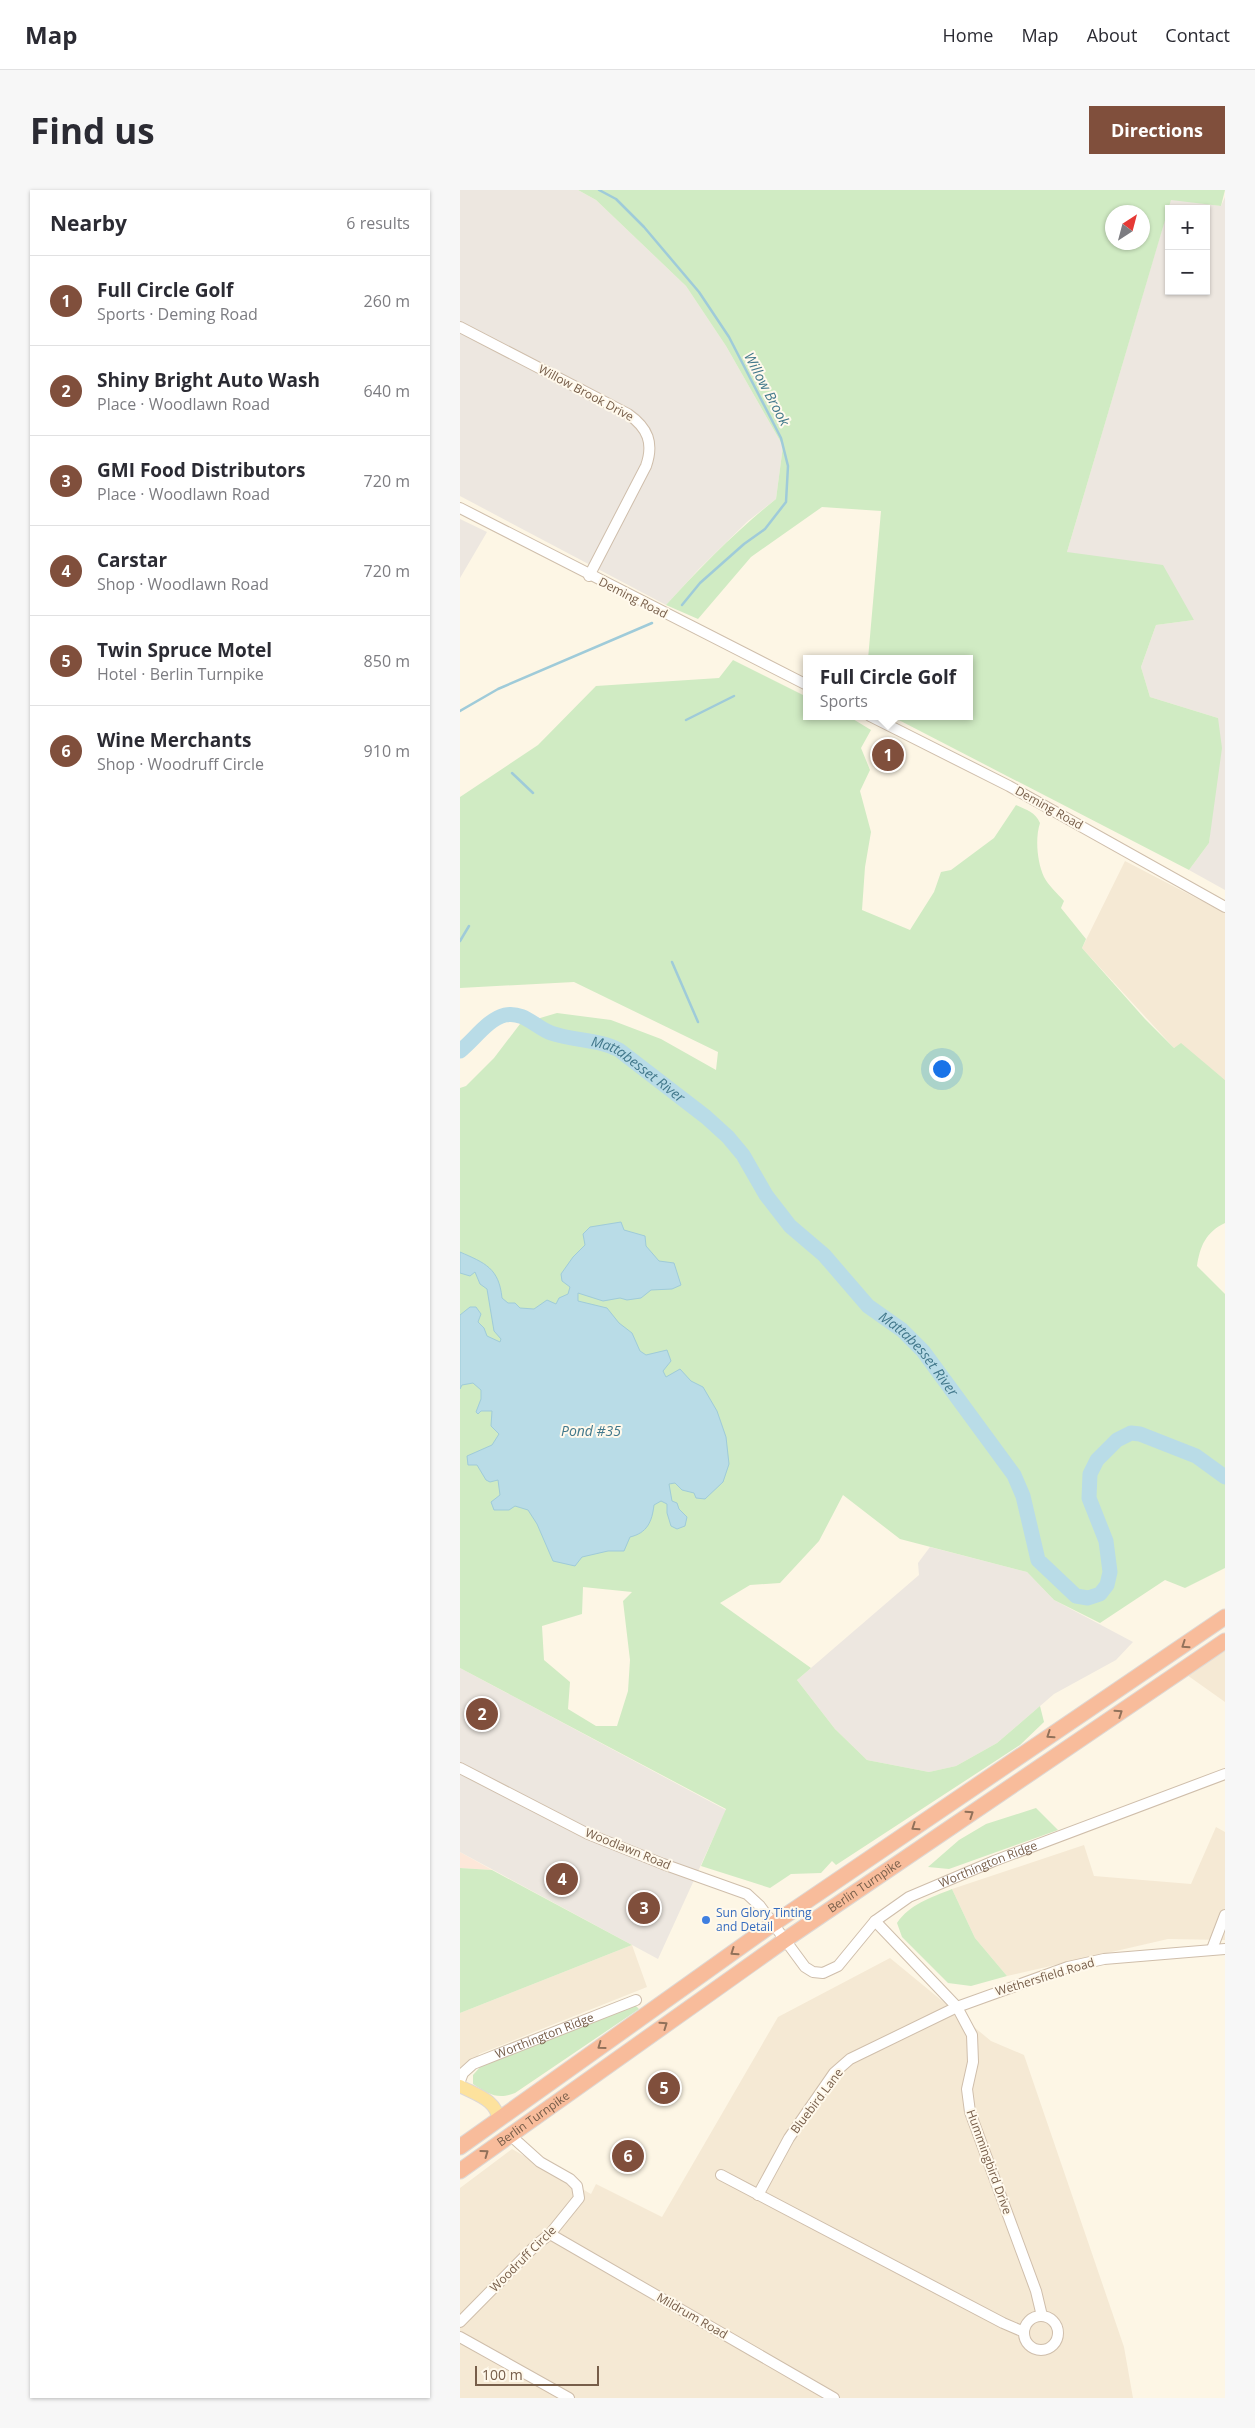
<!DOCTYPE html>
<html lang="en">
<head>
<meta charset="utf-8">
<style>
	:root { --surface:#fff; --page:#f7f7f7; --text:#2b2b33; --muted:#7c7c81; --line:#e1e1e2; --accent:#804f3c }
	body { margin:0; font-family:"Open Sans",sans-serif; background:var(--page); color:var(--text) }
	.controls { position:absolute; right:15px; top:15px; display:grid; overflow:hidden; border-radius:0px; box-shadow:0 1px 4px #0004 }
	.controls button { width:45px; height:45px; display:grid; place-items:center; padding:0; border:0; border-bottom:1px solid var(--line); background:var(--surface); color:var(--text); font:25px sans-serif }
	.compass { position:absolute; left:645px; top:15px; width:45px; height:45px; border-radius:50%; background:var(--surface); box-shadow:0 1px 4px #0004; rotate:36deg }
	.scale { position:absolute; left:15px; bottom:12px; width:124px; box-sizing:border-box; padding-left:5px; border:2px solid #775e4a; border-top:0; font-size:14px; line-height:18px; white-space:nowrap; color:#775e4a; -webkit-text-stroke:4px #fff9ec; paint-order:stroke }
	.you { position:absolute; left:481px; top:878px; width:18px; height:18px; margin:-12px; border:4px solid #fff; border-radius:50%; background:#1a73e8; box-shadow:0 0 0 8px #1a73e833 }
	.badge { display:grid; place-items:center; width:32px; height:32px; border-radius:50%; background:var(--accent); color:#fff; font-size:16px; font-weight:700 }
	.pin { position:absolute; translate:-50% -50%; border:2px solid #fff; box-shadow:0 1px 5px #0006 }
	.popup { position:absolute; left:343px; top:465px; width:170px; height:65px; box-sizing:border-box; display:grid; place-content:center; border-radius:0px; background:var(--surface); filter:drop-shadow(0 1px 4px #0005); font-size:16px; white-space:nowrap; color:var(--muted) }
	.popup b { font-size:19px; color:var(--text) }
	.popup::after { content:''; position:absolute; left:50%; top:100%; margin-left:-10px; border:10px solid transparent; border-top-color:var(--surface) }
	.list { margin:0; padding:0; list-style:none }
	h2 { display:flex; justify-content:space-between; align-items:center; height:65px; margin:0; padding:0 20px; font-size:21px }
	h2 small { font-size:16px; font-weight:400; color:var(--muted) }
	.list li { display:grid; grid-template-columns:32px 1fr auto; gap:15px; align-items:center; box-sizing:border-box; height:90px; padding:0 20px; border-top:1px solid var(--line) }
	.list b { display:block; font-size:19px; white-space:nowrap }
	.list p { margin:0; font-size:16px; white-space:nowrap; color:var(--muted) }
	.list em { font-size:16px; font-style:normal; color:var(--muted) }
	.map { position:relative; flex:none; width:765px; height:2208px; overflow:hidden; border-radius:0px }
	header { display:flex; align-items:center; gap:30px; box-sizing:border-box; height:70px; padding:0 25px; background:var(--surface); border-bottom:1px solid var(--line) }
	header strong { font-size:24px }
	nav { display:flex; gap:28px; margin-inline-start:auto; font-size:18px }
	.intro { display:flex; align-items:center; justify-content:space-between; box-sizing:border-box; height:120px; padding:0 30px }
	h1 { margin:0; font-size:35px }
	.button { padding:12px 22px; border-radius:0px; background:var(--accent); color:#fff; font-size:18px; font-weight:700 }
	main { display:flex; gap:30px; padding:0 30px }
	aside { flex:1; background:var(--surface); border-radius:0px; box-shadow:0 1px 4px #0004 }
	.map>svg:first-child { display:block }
	.residential { fill:#f5e9d4 }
	.commercial { fill:#fde7d9 }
	.industrial { fill:#ede7e0; fill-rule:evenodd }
	.green { fill:#d0ebc3; fill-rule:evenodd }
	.water { fill:#b9dce7; stroke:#9fcbd9 }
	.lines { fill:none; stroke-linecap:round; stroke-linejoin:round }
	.stream { stroke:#9fcbd9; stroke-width:2.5 }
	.river { stroke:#b9dce7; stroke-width:15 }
	.minor-casing { stroke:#cfbeab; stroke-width:12 }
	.major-casing { stroke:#ded8d4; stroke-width:14 }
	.highway-casing { stroke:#ded8d4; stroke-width:17 }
	.minor { stroke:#fff; stroke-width:10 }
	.major { stroke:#fde29d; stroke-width:12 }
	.highway { stroke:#f8bc9b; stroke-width:15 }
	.oneway { stroke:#91715a }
	.shop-dot { fill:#3f7fe0; stroke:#fff9ec; stroke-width:2 }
	.labels { text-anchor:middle; stroke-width:4; stroke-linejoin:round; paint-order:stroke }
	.street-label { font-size:12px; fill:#775e4a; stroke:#fff9ec }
	.shop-label { font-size:12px; fill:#366cbe; stroke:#fff9ec; text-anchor:start }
	.water-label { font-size:14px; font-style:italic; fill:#42788b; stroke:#fff9ec }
</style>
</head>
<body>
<header>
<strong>Map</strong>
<nav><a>Home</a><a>Map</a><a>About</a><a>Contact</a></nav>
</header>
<div class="intro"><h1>Find us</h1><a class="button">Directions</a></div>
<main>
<aside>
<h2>Nearby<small>6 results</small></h2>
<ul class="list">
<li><span class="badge">1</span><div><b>Full Circle Golf</b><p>Sports · Deming Road</p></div><em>260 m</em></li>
<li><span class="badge">2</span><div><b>Shiny Bright Auto Wash</b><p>Place · Woodlawn Road</p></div><em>640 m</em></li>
<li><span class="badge">3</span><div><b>GMI Food Distributors</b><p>Place · Woodlawn Road</p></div><em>720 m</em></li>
<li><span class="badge">4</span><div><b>Carstar</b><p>Shop · Woodlawn Road</p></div><em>720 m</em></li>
<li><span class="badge">5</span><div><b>Twin Spruce Motel</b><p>Hotel · Berlin Turnpike</p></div><em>850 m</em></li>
<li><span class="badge">6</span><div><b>Wine Merchants</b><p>Shop · Woodruff Circle</p></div><em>910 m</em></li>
</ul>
</aside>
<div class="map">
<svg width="765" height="2208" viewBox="0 0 765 2208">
	<rect width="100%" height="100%" fill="#fdf6e5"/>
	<path class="residential" d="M665,671L765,723V890L721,854L714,858L622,758Z
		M765,1461V1512L727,1485Z
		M756,1637L765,1642V1750L708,1749L547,1786L515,1748L492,1699L624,1655L634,1686L731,1694Z
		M172,1755L187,1797L19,1864L0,1902V1823Z
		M430,1768L531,1851L564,1865L664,2157L673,2208H0V1998L52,1959L131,2004L136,1994L202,2027L318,1827Z"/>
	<path class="commercial" d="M0,1662L32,1680L0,1678Z"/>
	<path class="industrial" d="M0,0H118L136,10L226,96L266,156L323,256L316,309L288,331L239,379L206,415L0,306Z
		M765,7V700L729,680L749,653L758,528L690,507L681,477L696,435L734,430L607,362L711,9L761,16ZM709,19H746V101H709Z
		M0,329L27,342L0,388Z
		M470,1357L567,1382L594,1410L673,1452L656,1470L594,1504L537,1553L496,1576L469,1582L407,1570L375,1539L337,1490L459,1385L458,1373Z
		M0,1478L266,1620L198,1769L0,1662Z"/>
	<path class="green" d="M118,0H765L761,16L711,10L607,362L703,375L734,430L696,435L681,477L690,507L758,528L762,558L749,653L729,680L431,526H509V469H408L421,321L362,317L291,367L238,429L206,415C241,377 276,341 316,309L323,256L266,156L226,96L136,10ZM652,22H682V52H652Z
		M273,470L347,507V526H388L411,540L401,558L410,580L400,601L411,642L405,677L402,720L450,740L474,702L481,682L491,680L534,648L556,615C567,620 575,622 580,633C575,648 577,672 584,687C588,695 598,704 604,711L601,718L626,749L622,758L685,829L714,858L721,853L765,890V1033C746,1042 740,1056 737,1076L765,1104V1378L725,1398L705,1390L640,1433L594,1410L567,1382L440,1349L383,1305L359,1351L320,1393L290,1395L260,1413L351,1478L337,1490L375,1539L407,1570L469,1582L496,1576L537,1553L580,1516L584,1532L560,1555L376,1675L372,1671L361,1683L331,1684L310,1698L241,1676L266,1619L0,1478V898L6,896L34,868L60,834L97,823L151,830L201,849L256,880L258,862L114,792L0,798V607L78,555L136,496L259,488ZM123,1397L172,1402L163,1411L170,1470L168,1501L157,1536H136L108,1519L110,1492L84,1470L82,1436L122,1424Z
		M576,1618L598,1640L489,1679L468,1677L499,1650L526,1634Z
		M0,1678L32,1680L172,1755L0,1823Z
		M492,1699L515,1748L547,1786L511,1796L488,1793L442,1747L437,1733C450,1714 470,1708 492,1699Z
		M174,1814L179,1819L55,1903C38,1910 28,1904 13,1894V1885L21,1876Z"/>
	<path class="water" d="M161,1032L164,1040L185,1046L186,1056L199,1071L214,1073L221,1095L212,1099L191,1100L181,1108L167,1110L160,1108L143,1111L118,1103V1111L147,1118L159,1133L172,1143L180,1161L186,1165L207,1160L211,1171L203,1181L206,1187L220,1179L231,1191L243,1197L257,1221L266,1247L269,1274L263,1292L245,1309L236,1308L234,1303L222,1300L215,1293L209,1294L212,1311L217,1313L219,1319L227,1327L225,1336L217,1339L211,1336L207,1323V1314L201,1311L194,1315C192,1332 187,1343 170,1347L164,1361H148L122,1367L115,1376L93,1371L77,1334L68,1320L55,1316L49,1320H34L31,1312L40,1305L38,1290L30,1292L26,1290L17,1275H8L7,1266L32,1255L39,1244L31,1236L32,1221H21L18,1224L16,1222L21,1209V1200L13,1193L2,1195L0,1199V1125L10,1117H16L21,1124L18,1132L24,1138L27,1146L40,1152L41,1149L34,1141L27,1099L20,1094L15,1082L10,1086L0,1083V1062C25,1073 39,1078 42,1108L48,1113H55L60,1118L74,1119L87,1110L96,1114L99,1108L108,1104L110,1097L102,1091L101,1084L113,1067L125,1055L123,1044L130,1037Z"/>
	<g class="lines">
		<path class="stream" d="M139,0L156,9L184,37L239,102L269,147L321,248L328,276L326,312L305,339L284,354L240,393L222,415
			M0,521L38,499L192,433
			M226,530L274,506
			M52,583L73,603
			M0,751L9,736
			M212,772L238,832"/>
		<path class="river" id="s1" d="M0,861C14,850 28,829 45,825C64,821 75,837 91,843C113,851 139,849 159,860L246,927L268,947L283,965L306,1005L330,1036L364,1065L408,1116L442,1140L463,1161L554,1285L563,1306L578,1370L616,1406L628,1408L640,1404L647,1395L650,1382L646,1351L629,1308L630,1284L637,1270L657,1250L671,1243L680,1244L736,1266L765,1287"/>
		<g class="minor-casing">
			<g id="minor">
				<path d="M0,137L168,224C188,238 194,253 186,276L129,386"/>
				<path d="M0,318L347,495"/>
				<path d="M410,526L549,596L765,717"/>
				<path id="s2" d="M0,1578L128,1644L203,1674L287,1704L300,1716L345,1777L353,1782L363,1783L378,1776L415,1731L449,1707L534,1671L765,1584"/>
				<path d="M415,1731L497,1817L512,1845L513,1872L507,1899L510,1922L576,2101L582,2126"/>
				<path d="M752,1759L765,1725"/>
				<path id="s3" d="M0,1891L3,1883L13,1874L176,1810"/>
				<path d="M261,1985L543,2133L564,2142"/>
				<path d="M298,2005L329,1948L374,1883L390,1869L497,1817L608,1777L644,1769L765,1759"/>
				<path d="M90,2044L374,2208"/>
				<circle cx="581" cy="2143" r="17"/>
				<path d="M0,2132L76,2055L90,2044L119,2008L117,1996L110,1989L80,1972L50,1945"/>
				<path d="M0,2147L109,2208"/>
			</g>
		</g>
		<g class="major-casing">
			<path id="major" d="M0,1896C14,1904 38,1910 38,1930"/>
		</g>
		<g class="highway-casing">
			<g id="highway">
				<path d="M0,1957L313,1734L765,1427"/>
				<path id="s4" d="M0,1981L325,1750L765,1451"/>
			</g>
		</g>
		<use href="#minor" class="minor"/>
		<use href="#major" class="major"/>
		<use href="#highway" class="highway"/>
	</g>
	<defs><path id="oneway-chevron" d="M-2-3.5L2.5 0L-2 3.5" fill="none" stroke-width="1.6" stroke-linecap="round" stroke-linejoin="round" transform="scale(1.25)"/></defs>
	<g class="oneway">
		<use href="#oneway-chevron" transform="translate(725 1455) rotate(146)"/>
		<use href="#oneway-chevron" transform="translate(659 1523) rotate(-34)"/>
		<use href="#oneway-chevron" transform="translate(590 1545) rotate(146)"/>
		<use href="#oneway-chevron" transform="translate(510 1624) rotate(-34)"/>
		<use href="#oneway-chevron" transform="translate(455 1637) rotate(146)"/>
		<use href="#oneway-chevron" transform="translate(274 1762) rotate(145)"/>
		<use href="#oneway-chevron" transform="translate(204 1835) rotate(-35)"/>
		<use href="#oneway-chevron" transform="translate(141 1856) rotate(144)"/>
		<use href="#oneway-chevron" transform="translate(25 1963) rotate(-36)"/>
	</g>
	<circle class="shop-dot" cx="246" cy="1730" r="5"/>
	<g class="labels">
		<g class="street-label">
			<text transform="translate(126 203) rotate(28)" y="4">Willow Brook Drive</text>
			<text transform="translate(173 408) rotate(27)" y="4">Deming Road</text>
			<text transform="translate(589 618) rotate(29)" y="4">Deming Road</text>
			<text transform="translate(168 1659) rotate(22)" y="4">Woodlawn Road</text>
			<text dy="4" stroke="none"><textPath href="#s2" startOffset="629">Worthington Ridge</textPath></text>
			<text dy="4" stroke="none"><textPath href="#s4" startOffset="495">Berlin Turnpike</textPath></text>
			<text transform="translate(585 1787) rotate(-17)" y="4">Wethersfield Road</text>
			<text dy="4" stroke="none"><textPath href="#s3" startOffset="99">Worthington Ridge</textPath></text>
			<text transform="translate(357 1911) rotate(-53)" y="4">Bluebird Lane</text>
			<text dy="4" stroke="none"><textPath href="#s4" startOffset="90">Berlin Turnpike</textPath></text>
			<text transform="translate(529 1972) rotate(70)" y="4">Hummingbird Drive</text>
			<text transform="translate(63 2069) rotate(-45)" y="4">Woodruff Circle</text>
			<text transform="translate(232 2126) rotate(30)" y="4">Mildrum Road</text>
		</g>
		<g class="shop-label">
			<text x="256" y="1727">Sun Glory Tinting<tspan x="256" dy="14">and Detail</tspan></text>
		</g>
		<g class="water-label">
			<text transform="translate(307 199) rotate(62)" y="5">Willow Brook</text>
			<text dy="5" stroke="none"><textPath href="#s1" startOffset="205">Mattabesset River</textPath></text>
			<text dy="5" stroke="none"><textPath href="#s1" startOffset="610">Mattabesset River</textPath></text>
			<text x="131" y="1246">Pond #35</text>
		</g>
	</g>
</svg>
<div class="controls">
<button>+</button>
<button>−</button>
</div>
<svg class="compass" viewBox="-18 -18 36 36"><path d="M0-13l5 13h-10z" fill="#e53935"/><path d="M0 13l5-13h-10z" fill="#7c7c81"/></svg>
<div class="scale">100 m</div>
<div class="you"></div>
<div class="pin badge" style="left:428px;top:565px">1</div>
<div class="popup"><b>Full Circle Golf</b>Sports</div>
<div class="pin badge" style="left:22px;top:1524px">2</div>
<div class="pin badge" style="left:184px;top:1718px">3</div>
<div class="pin badge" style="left:102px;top:1689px">4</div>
<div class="pin badge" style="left:204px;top:1898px">5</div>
<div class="pin badge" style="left:168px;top:1966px">6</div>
</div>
</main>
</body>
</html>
